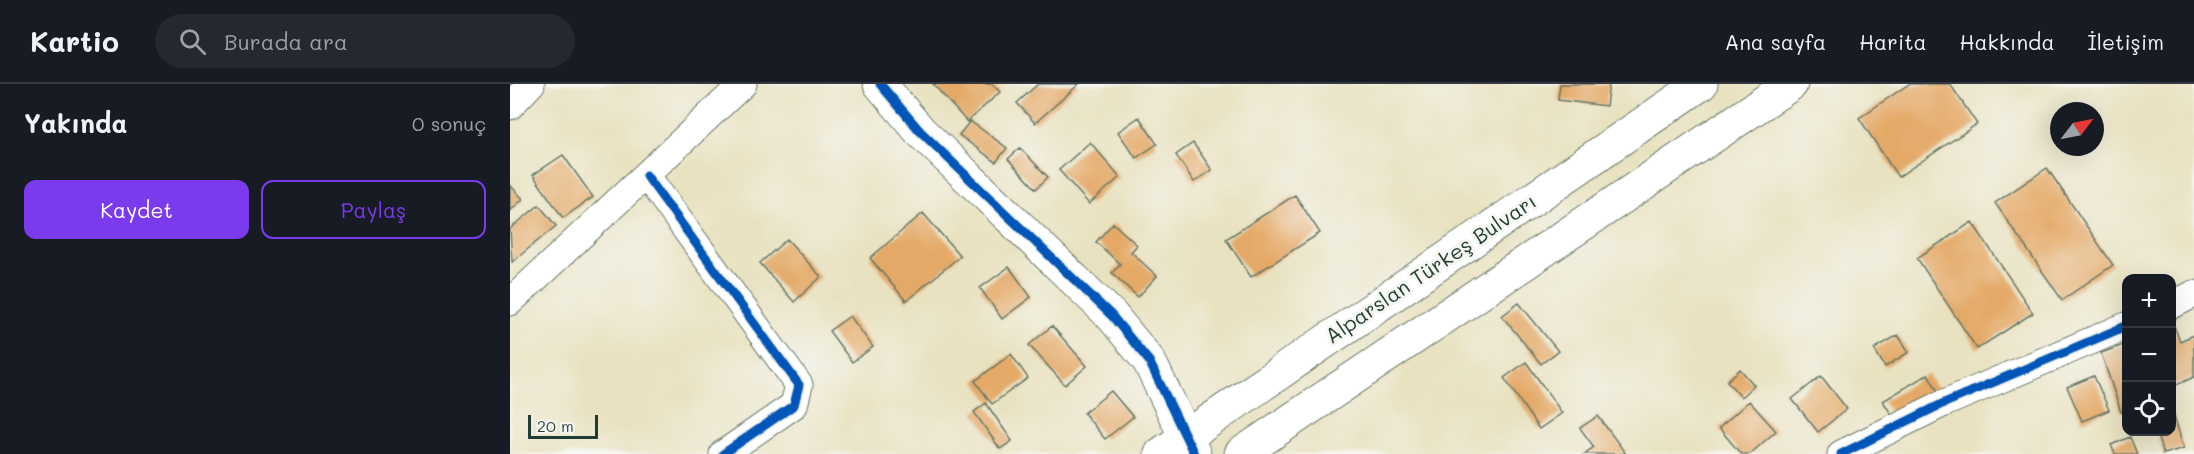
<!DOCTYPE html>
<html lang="tr">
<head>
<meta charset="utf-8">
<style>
	:root { --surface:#171b24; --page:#242831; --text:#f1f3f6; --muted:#9ea1a6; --line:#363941; --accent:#7c3aed }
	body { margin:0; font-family:Mali,sans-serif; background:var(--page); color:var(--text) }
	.controls { position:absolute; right:18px; bottom:18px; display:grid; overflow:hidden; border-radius:12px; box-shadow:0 6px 24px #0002 }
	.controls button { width:54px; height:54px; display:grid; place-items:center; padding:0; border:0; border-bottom:2px solid var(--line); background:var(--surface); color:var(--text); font:30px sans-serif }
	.compass { position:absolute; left:1540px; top:18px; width:54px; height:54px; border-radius:50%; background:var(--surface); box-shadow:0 6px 24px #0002; rotate:58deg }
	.scale { position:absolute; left:18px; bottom:15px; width:70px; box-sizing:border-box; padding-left:6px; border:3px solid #1f3d34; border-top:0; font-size:16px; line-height:21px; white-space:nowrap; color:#1f3d34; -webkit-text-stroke:4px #f6f6f2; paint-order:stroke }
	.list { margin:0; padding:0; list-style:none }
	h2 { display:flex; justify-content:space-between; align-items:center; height:78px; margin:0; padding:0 24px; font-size:26px }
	h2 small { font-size:20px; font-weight:400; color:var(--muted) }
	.actions { display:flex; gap:12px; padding:18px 24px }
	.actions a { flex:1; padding:14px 0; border:2px solid var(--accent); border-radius:12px; text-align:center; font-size:21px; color:var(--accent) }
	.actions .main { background:var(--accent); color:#fff }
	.icon { flex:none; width:33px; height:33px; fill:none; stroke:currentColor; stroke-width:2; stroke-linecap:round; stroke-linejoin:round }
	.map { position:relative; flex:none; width:1684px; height:370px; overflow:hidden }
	header { display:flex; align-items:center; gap:36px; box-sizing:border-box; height:84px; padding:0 30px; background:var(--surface); border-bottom:2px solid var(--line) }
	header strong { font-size:28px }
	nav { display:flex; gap:33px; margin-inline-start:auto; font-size:21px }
	.search { width:420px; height:54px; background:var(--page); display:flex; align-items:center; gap:15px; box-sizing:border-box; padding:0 21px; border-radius:33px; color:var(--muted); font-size:22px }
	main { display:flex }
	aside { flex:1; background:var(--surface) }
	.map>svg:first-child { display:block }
	.building { fill:#e4a966 }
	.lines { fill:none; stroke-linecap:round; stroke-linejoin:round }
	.street-casing { stroke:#667765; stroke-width:29 }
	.secondary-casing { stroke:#667765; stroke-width:35 }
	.street { stroke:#fff; stroke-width:27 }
	.secondary { stroke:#fff; stroke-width:33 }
	.cycleway-casing { stroke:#f6f6f2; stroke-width:13 }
	.cycleway { stroke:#0057b8; stroke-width:9 }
	.labels { text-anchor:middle; stroke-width:6; stroke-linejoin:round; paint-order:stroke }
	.street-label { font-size:21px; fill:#1f3d34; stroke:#f6f6f2 }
</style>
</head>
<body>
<header>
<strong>Kartio</strong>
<div class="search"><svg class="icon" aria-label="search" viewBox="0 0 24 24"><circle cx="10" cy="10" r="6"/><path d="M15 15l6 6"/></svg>Burada ara</div>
<nav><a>Ana sayfa</a><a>Harita</a><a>Hakkında</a><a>İletişim</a></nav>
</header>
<main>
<aside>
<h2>Yakında<small>0 sonuç</small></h2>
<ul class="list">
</ul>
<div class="actions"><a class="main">Kaydet</a><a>Paylaş</a></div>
</aside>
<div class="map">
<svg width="1684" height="370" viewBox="0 0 1684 370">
	<rect width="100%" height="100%" fill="#f6f6f2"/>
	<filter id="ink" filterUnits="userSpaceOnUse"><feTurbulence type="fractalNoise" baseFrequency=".0167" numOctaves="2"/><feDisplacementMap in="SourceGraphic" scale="12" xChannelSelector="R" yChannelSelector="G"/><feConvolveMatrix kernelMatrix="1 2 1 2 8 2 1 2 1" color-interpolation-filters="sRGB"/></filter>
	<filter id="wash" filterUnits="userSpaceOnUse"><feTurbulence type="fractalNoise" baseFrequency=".008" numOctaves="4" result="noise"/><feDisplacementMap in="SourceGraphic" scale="24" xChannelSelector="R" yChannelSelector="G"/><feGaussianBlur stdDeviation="1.35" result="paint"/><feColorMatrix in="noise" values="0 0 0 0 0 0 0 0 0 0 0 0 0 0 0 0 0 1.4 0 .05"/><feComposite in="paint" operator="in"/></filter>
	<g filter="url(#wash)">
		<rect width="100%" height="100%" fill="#e9e2c1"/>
		<g id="blocks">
			<path class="building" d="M423,0H482L490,8L457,38Z
				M528,0H569L525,39L507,19Z
				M1050,0H1099L1096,22L1048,16Z
				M1399,0H1440L1467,40L1388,93L1349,34Z
				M629,33L647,60L626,74L608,48Z
				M460,37L497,64L486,78L449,51Z
				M580,58L610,93L579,120L549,86Z
				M683,59L702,86L684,98L666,71Z
				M510,64L538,93L526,105L498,75Z
				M53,71L83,113L53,134L23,91Z
				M1537,84L1603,181L1552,216L1485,119Z
				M0,101L13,115L0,127Z
				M785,111L810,149L741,193L716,155Z
				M29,121L46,142L2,178L0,145Z
				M413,129L450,172L396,217L360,174Z
				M1462,138L1523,229L1467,265L1407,174Z
				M603,139L627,161L621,168L647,192L628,213L602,189L610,180L586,158Z
				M277,155L311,193L284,218L250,179Z
				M499,183L521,213L492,235L470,204Z
				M1009,219L1048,267L1031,280L992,232Z
				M340,232L363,263L342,278L319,247Z
				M542,242L577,282L555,301L519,261Z
				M1664,242L1670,257L1684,251V293L1664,302L1662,296V243Z
				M1388,251L1399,268L1375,283L1364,265Z
				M1616,260V326L1611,328L1591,269Z
				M501,270L518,294L482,320L465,297Z
				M1016,278L1052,329L1029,345L994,294Z
				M1230,285L1244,301L1231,313L1217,297Z
				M1418,290L1429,309L1384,335L1373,317Z
				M1311,292L1337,325L1308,348L1282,315Z
				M1584,292L1599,326L1572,337L1557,303Z
				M601,307L623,333L595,355L574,329Z
				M1239,317L1266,347L1240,370H1231L1209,344Z
				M476,319L502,357L490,365L464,328Z
				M1662,325L1674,364L1653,370L1646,348H1662Z
				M1088,332L1116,370H1074L1084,363L1070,344Z
				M1620,353L1627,370H1605L1601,361Z"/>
		</g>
	</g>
	<g filter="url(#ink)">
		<use href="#blocks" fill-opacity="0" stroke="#667765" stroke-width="1.5"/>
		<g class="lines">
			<g class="street-casing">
				<path id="street" d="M0,22L21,0
					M136,91L289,301L284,321L213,370
					M0,218L233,0
					M1662,221L1684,210
					M1331,370L1432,320L1616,242"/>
			</g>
			<g class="secondary-casing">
				<path id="secondary" d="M370,0L410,47L602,232L639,277L684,370
					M651,370L1191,0
					M731,370L1281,0"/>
			</g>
			<use href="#street" class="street"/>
			<use href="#secondary" class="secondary"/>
			<g class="cycleway-casing">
				<path id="cycleway" d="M370,0L410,47L602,232L639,277L684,370
					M136,91L289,301L284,321L213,370
					M1331,370L1432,320L1616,242"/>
			</g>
			<use href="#cycleway" class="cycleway"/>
		</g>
	</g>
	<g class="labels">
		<g class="street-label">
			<text transform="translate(921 185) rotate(-34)" y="7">Alparslan Türkeş Bulvarı</text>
		</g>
	</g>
</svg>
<div class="controls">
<button>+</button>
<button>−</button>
<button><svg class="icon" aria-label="locate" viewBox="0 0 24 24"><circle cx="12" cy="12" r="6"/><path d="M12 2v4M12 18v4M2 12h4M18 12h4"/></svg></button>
</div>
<svg class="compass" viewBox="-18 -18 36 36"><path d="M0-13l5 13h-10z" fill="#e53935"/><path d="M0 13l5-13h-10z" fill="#9ea1a6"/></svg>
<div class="scale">20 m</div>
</div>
</main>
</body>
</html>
